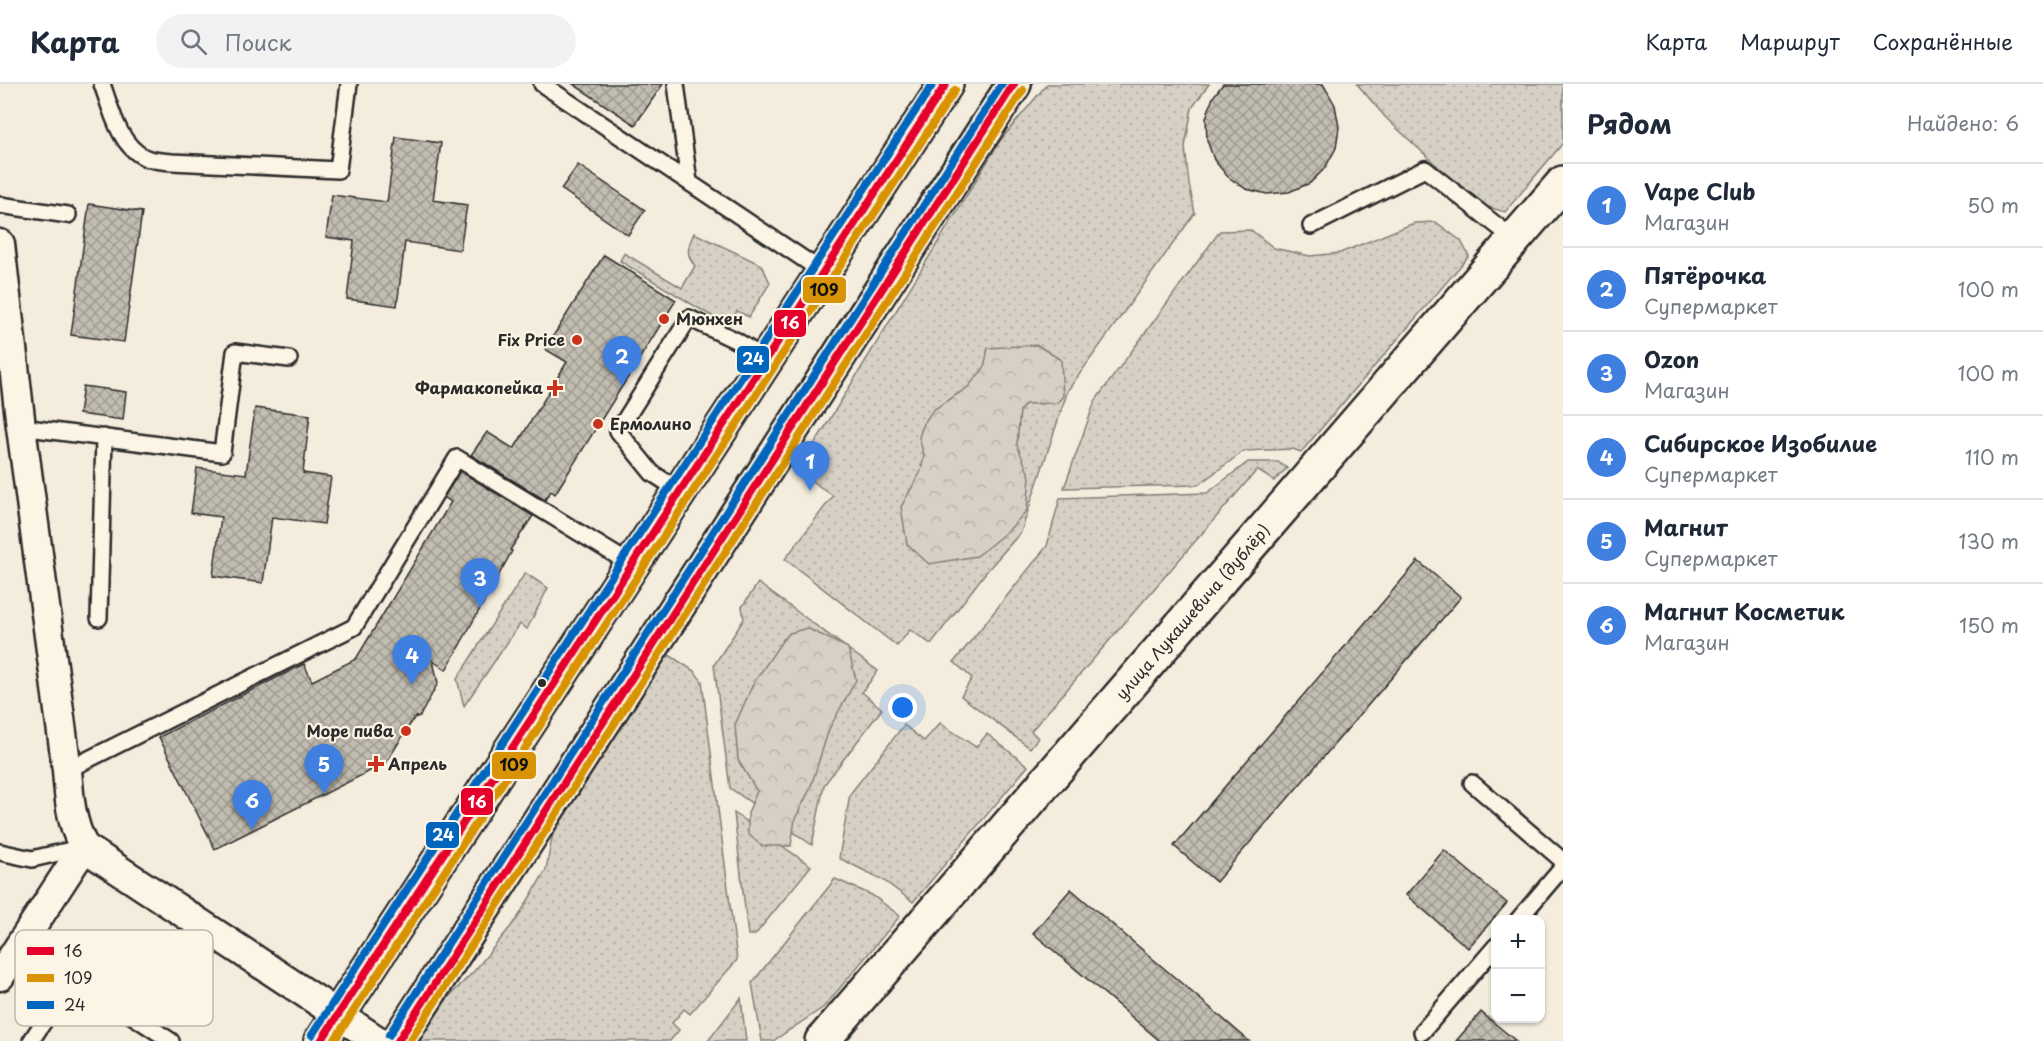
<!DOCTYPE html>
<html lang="ru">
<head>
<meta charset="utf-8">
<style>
	:root { --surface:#fff; --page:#f2f2f3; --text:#1f2937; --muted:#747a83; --line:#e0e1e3; --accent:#2563eb }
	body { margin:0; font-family:"Playpen Sans",sans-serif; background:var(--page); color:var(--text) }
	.controls { position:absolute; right:18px; bottom:18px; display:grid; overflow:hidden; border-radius:12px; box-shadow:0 2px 4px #0004 }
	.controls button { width:54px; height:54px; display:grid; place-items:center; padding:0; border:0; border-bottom:2px solid var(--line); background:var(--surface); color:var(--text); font:30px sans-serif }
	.you { position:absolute; left:903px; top:624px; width:21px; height:21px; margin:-15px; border:4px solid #fff; border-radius:50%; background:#1a73e8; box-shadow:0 0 0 9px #1a73e833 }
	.badge { display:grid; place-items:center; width:39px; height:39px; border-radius:50%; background:var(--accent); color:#fff; font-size:20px; font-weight:700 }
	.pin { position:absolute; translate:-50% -50px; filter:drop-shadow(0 2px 3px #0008) }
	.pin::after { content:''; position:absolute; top:32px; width:21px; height:18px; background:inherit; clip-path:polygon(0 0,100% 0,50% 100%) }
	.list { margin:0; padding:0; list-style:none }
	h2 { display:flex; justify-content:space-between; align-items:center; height:78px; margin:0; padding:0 24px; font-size:26px }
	h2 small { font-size:20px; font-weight:400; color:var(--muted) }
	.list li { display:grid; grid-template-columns:39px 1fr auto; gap:18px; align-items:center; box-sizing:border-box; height:84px; padding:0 24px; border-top:2px solid var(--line) }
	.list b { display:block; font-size:22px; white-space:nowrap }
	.list p { margin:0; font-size:20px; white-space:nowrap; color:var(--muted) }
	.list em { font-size:20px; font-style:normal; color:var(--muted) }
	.icon { flex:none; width:33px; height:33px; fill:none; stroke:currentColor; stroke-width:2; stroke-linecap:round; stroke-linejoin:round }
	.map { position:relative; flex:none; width:1563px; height:957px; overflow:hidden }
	header { display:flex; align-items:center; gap:36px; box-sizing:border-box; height:84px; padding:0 30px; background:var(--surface); border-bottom:2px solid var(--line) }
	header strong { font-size:28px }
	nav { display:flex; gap:33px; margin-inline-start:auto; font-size:21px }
	.search { width:420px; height:54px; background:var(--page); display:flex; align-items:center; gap:15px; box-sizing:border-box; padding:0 21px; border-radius:33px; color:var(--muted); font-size:22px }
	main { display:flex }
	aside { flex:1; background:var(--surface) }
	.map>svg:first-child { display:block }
	.grass { fill:url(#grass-dots); stroke:#807e78; stroke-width:1.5 }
	.forest { fill:url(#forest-crowns); stroke:#807e78; stroke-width:1.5 }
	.building { fill:url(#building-cross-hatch); stroke:#2b2b2b; stroke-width:1.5 }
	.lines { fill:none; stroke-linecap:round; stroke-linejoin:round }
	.service-casing { stroke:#2b2b2b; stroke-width:20 }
	.minor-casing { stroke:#2b2b2b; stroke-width:33 }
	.secondary-casing { stroke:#2b2b2b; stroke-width:38 }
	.primary-casing { stroke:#2b2b2b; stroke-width:38 }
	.service { stroke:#fcf5e5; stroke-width:15 }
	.minor { stroke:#fcf5e5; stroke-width:28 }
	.secondary { stroke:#fcf5e5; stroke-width:33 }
	.primary { stroke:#fcf5e5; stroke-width:33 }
	.bus-1-casing { stroke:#fcf5e5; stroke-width:12 }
	.bus-2-casing { stroke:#fcf5e5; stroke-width:12 }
	.bus-3-casing { stroke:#fcf5e5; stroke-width:12 }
	.bus-1 { stroke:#e4002b; stroke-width:8 }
	.bus-2 { stroke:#d89406; stroke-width:8 }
	.bus-3 { stroke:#0065bd; stroke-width:8 }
	.poi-dot { fill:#c8321e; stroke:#fcf5e5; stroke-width:2 }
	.bus-dot { fill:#2b2b2b; stroke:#fcf5e5; stroke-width:2 }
	.labels { text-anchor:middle; stroke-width:4.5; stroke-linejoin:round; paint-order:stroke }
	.poi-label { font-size:16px; font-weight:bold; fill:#2b2b2b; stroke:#fcf5e5; text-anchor:start }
	.street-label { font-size:16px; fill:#2b2b2b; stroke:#fcf5e5 }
	.key { fill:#fcf5e5; stroke:#bdb8ad; stroke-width:1.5 }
	.key-label { font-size:16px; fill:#2b2b2b }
	.line-badge { stroke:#fcf5e5; stroke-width:2 }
	.badge-label { font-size:16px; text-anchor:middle; font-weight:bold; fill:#fff }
	.pale-badge-label { font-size:16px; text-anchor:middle; font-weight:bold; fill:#111 }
</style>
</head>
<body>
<header>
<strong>Карта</strong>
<div class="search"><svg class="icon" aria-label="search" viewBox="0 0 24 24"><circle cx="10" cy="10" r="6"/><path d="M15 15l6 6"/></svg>Поиск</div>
<nav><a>Карта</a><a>Маршрут</a><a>Сохранённые</a></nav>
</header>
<main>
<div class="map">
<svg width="1563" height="957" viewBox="0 0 1563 957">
	<defs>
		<pattern id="grass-dots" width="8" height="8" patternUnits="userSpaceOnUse" patternTransform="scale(1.5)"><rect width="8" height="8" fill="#d6d1c4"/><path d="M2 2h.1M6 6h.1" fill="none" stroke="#b8b4a9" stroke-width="1.8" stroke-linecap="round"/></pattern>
		<pattern id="forest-crowns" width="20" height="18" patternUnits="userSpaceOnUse" patternTransform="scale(1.5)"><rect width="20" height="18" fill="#d6d1c4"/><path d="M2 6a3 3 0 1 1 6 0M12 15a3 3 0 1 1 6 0" fill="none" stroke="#b8b4a9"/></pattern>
		<pattern id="building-cross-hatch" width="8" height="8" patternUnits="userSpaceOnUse" patternTransform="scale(1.5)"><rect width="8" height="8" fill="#c2bdb1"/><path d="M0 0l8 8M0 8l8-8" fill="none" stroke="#9e9a90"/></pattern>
	</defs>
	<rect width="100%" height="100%" fill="#f4edde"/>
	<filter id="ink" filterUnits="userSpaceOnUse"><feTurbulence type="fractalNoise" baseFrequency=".0167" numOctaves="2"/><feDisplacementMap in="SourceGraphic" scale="12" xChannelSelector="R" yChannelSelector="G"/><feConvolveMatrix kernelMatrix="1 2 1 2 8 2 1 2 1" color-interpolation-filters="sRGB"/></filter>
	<g filter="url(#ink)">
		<path class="grass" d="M1047,0H1209L1192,24L1185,63L1189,100L1195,129L1068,306L1021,448L986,488L931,560L910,546L897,562L785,475L833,412L798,387L1000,57Z
			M1357,0H1563V59L1505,128L1488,123L1466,109L1386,34Z
			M1436,138L1461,157L1469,172L1301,368L1293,365L1244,367L1198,401L1064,404L1095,317L1220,147L1251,146L1274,164L1310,172L1340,169L1414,139Z
			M694,149L762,181L770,199L749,233L737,227L728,242L620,177L624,169L682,204L695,182C685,171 688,162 694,149Z
			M1248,378H1278L1287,384L1274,397L1257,386L1031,647L1038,654L1030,664L961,612L972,594L954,578L1047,462L1060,414L1207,409Z
			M525,489L548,504L527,545L520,540L464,622L457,595Z
			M758,499L878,587L862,608L882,625L824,701L812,761L730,704L714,581L744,535L742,523Z
			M666,569L694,587L702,597L737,876L690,930L684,925L672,939L679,946L670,957H415L437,925L475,886L517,835L546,786L555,738Z
			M940,639L976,663L987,650L1028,682L913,818L883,796L839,774L850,710L904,641L924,657Z
			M734,729L811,782L755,851H748Z
			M835,795L872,811L900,832L824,923L773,957H762L752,899Z
			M741,914L746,957H708Z"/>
		<path class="forest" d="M1037,261L1061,276L1063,312L1057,319L1025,320L1020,327L1017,361L1030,393L1027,426L1009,446L977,472L929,480L907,460L901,423L921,387L924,372L919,353L924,339L933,326L967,304L984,284L988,264Z
			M807,544L848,564L856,596L829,645L810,705L795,735L791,762H762L748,750V729L757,707L738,676L735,641L753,600L782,557L790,549Z"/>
		<path class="building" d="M573,0H663L635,41Z
			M1223,0H1323L1335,21L1339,43L1336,64L1325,84L1310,99L1289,108L1267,110L1246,105L1228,93L1214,76L1207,56L1206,34L1213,13Z
			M396,53L441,59L433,116L467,121L460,166L405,158L397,222L347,215L354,157L326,153L332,111L387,118Z
			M578,81L645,126L628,151L561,105Z
			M89,120L142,128L124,258L71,251Z
			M604,171L676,216L555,410L551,407L545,416L471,371L487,348L514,365L567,278L545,265Z
			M83,302L126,308L123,336L79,330Z
			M255,324L310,331L303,389L331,393L324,440L272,433L263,499L213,492L221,433L191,429L197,384L246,390Z
			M460,387L533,432L510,466L512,467L446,586L433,577L438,599L420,632L414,634L386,679L215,765L159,653L304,580L312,597L356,575L451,418L444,413Z
			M1418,477L1461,513L1216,798L1174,762Z
			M1444,766L1507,819L1468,864L1406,811Z
			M1071,805L1207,921L1249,957H1160L1033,849Z
			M1481,928L1516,957H1456Z"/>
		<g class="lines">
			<g class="service-casing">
				<path id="service" d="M102,0C111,25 119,61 144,73C152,77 163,77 172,78L338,86L349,0
					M542,0L823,188
					M676,0L689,98
					M0,121L68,131
					M1311,142L1425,85L1514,155
					M21,343L222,369L235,268L289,275
					M680,407L652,389L618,347L689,234L737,257L766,276
					M99,534L104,353
					M67,686L354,543L457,374L632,481
					M1472,699L1563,777
					M0,768L32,775L84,763
					M1518,836L1563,783
					M1422,948L1496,862
					M31,957L73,893L171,957"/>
			</g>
			<g class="minor-casing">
				<path id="minor" d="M0,160L21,343L67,686C69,713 71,740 84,763L378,957
					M0,892L84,763"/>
			</g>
			<g class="secondary-casing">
				<g id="secondary">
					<path id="s1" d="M822,957L1563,99"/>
				</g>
			</g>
			<g class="primary-casing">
				<path id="primary" d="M321,957L946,0
					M398,957L1014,0"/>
			</g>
			<use href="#service" class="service"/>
			<use href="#minor" class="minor"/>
			<use href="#secondary" class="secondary"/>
			<use href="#primary" class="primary"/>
			<g class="bus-1-casing">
				<path id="bus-1" d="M321,957L946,0
					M398,957L1014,0"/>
			</g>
			<g class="bus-2-casing">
				<path id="bus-2" d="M334,957L955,6
					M410,957L1023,6"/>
			</g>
			<g class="bus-3-casing">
				<path id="bus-3" d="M312,951L933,0
					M389,951L1002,0"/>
			</g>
			<use href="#bus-1" class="bus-1"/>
			<use href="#bus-2" class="bus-2"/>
			<use href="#bus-3" class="bus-3"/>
		</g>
	</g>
	<g class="poi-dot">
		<circle cx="664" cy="235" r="6"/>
		<circle cx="577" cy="256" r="6"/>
		<path d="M552 295h6v6h6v6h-6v6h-6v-6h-6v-6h6z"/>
		<circle cx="598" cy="340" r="6"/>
		<circle cx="406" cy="647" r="6"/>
		<path d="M373 671h6v6h6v6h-6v6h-6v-6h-6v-6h6z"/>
	</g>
	<circle class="bus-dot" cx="542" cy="599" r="5"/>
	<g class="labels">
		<g class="poi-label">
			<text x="676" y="241">Мюнхен</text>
			<text x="565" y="262" text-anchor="end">Fix Price</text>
			<text x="543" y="310" text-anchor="end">Фармакопейка</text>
			<text x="610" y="346">Ермолино</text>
			<text x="394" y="653" text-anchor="end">Море пива</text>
			<text x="388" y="686">Апрель</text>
		</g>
		<g class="street-label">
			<text dy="6" stroke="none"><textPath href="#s1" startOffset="567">улица Лукашевича (дублёр)</textPath></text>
		</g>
	</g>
	<rect x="15" y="846" width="198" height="96" rx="9" class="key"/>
	<rect x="27" y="863" width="27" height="8" fill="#e4002b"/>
	<rect x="27" y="890" width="27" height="8" fill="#d89406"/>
	<rect x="27" y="917" width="27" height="8" fill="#0065bd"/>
	<g class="key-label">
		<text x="64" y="873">16</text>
		<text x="64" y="900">109</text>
		<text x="64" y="927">24</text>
	</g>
	<g class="line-badge">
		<rect x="802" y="192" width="45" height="28" rx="6" fill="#d89406"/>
		<rect x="773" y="225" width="34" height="29" rx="6" fill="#e4002b"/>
		<rect x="736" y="261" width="34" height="29" rx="6" fill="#0065bd"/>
		<rect x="491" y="667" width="46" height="29" rx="6" fill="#d89406"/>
		<rect x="460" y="703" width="34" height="29" rx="6" fill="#e4002b"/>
		<rect x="425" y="737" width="35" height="28" rx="6" fill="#0065bd"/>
	</g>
	<g class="badge-label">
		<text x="790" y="245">16</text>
		<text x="753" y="281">24</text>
		<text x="477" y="724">16</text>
		<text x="443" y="757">24</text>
	</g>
	<g class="pale-badge-label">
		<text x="824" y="212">109</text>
		<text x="514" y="687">109</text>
	</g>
</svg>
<div class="controls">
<button>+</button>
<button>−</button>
</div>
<div class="you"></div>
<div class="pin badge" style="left:810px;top:407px;background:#3f7fe0">1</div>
<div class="pin badge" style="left:622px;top:302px;background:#3f7fe0">2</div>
<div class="pin badge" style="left:480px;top:524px;background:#3f7fe0">3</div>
<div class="pin badge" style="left:412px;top:601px;background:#3f7fe0">4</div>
<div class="pin badge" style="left:324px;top:710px;background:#3f7fe0">5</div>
<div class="pin badge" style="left:252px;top:746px;background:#3f7fe0">6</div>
</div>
<aside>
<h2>Рядом<small>Найдено: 6</small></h2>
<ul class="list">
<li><span class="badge" style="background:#3f7fe0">1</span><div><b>Vape Club</b><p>Магазин</p></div><em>50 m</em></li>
<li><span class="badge" style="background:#3f7fe0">2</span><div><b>Пятёрочка</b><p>Супермаркет</p></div><em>100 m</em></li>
<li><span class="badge" style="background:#3f7fe0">3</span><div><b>Ozon</b><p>Магазин</p></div><em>100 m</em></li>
<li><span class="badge" style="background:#3f7fe0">4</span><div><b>Сибирское Изобилие</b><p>Супермаркет</p></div><em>110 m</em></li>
<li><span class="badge" style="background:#3f7fe0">5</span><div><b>Магнит</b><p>Супермаркет</p></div><em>130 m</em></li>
<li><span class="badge" style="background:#3f7fe0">6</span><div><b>Магнит Косметик</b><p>Магазин</p></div><em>150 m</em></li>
</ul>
</aside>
</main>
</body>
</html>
